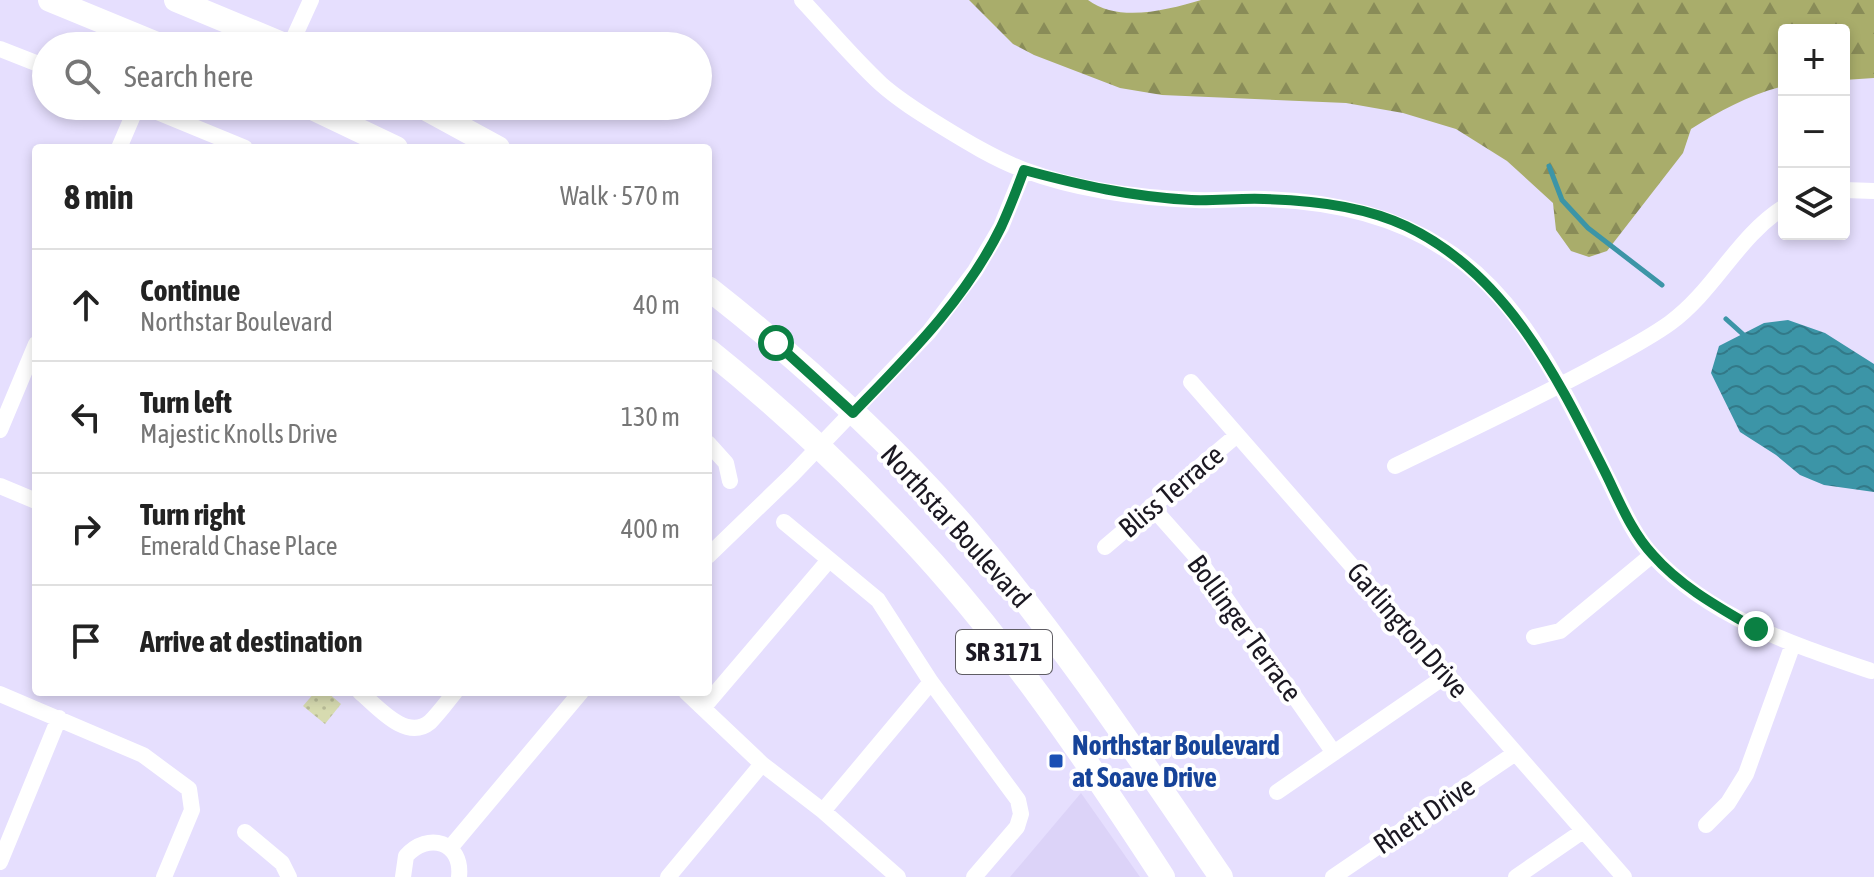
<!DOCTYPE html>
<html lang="en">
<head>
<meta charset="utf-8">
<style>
	:root { --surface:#fff; --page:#f6f6f6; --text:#222; --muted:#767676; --line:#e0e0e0 }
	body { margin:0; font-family:"Asap Condensed",sans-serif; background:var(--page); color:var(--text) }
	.controls { position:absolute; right:24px; top:24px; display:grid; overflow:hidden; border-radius:8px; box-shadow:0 4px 12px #0003 }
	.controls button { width:72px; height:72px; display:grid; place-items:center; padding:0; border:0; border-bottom:2px solid var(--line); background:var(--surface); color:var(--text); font:40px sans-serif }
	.stop { position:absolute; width:24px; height:24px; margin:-18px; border:6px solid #0b8043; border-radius:50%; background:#fff }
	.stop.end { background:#0b8043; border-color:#fff; box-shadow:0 2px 8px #0008 }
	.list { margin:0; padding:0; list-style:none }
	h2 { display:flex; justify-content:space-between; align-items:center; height:104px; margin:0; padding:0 32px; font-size:34px }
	h2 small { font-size:26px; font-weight:400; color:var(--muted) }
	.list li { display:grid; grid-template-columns:52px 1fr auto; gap:24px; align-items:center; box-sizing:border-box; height:112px; padding:0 32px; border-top:2px solid var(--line) }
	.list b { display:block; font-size:30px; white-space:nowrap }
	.list p { margin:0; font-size:26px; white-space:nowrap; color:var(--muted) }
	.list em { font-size:26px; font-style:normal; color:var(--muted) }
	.icon { flex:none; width:44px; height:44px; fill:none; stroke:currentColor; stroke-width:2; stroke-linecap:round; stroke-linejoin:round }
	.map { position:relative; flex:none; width:1874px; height:877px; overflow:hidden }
	.search { position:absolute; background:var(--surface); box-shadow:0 4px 12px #0003; left:32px; top:32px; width:680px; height:88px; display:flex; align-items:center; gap:20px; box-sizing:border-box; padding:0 28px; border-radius:44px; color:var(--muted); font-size:30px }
	.panel { position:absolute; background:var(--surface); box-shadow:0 4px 12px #0003; left:32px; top:144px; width:680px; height:552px; border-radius:8px }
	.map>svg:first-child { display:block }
	.built { fill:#dcd3f8 }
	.green { fill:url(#green-dots) }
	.forest { fill:url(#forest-firs) }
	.water { fill:url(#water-waves) }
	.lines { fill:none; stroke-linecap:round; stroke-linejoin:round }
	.stream { stroke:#3c95a7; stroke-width:5 }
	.minor { stroke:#fff; stroke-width:16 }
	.primary { stroke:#fff; stroke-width:24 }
	.route { stroke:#0b8043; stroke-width:10 }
	.transit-dot { fill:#1a4fb4; stroke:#fff; stroke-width:3 }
	.labels { text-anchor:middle; stroke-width:8; stroke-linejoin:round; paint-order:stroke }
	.shield { fill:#fff; stroke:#5f5d64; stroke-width:2 }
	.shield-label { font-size:26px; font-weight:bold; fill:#1b1822 }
	.street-label { font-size:28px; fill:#1b1822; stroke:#fff }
	.transit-label { font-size:28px; font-weight:bold; fill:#164399; stroke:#fff; text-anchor:start }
</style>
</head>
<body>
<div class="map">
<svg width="1874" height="877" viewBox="0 0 1874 877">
	<defs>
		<pattern id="green-dots" width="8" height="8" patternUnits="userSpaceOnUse" patternTransform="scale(2)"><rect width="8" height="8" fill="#d7dbb0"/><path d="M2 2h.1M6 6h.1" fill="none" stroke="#b8bb97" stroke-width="1.8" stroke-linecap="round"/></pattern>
		<pattern id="forest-firs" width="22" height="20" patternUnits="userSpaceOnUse" patternTransform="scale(2)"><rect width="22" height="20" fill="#a9ad6b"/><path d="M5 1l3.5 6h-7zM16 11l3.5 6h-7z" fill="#898c58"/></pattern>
		<pattern id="water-waves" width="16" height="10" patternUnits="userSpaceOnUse" patternTransform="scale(2)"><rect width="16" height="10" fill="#3c95a7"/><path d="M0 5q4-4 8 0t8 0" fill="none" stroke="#327988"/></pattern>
	</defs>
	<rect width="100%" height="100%" fill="#e6dffe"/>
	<path class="built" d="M1081,793L1140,877H1010Z"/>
	<path class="green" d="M315,692H327L341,704L325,724L303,706Z"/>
	<path class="forest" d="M969,0H1088C1119,23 1167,10 1201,0H1874V78L1844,80V30H1784V86C1750,94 1720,111 1691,129L1683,153L1607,251L1589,257L1571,251L1556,230L1553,203L1507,161L1456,129L1403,113L1346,103L1162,95L1120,88L1034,55L1013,44Z"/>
	<path class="water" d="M1788,320L1825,333L1874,364V492L1824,485L1800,475L1776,455L1740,432L1711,373L1719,346L1764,323Z"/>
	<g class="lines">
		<path class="stream" d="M1549,166L1562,200L1588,228L1662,285
			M1726,319L1746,337"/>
		<path class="minor" d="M802,0C828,28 853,58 881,84C899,100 920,113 941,126C967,142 995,159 1024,170C1078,190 1139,198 1196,200C1219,201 1241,198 1264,199C1326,201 1390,213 1443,248C1523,298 1565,394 1606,475C1620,502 1632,534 1653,556C1711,618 1794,645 1871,671
			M290,46L311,0
			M0,49L46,67
			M143,106L245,148
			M119,148L137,106
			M1844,190L1874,191
			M1191,382L1624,877
			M0,430L36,344
			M708,443L726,463L730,481
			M1395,466C1461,434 1527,403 1591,369C1618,354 1645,341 1670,323C1715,290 1737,237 1784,207
			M0,486L36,501
			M1151,506L1199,560L1334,753
			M784,522L878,600L931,682L1018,800L1021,814L1017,827L974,877
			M1105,547L1237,435
			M708,556L792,475L929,332L975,271L1001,227L1024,170
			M1534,637L1560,631L1652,555
			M360,692C377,706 406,742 430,722C439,713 447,702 455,692
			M686,692L762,764L823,811L898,877
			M0,694L143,755L189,789L192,810L164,877
			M703,708L829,560
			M1277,792L1447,675
			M823,811L931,682
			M1706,825L1728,803L1746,774L1793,644
			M245,832L282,863L289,877
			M450,848L581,692
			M0,862L59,718
			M403,877L406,856C428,831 463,842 459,877
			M668,877L762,764
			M1333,877L1514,754
			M1516,877L1583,831"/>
		<path class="primary" d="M50,0L162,46
			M176,0L287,46
			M308,106L396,148
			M421,106L498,148
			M708,288C801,361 892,443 970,533C1062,641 1141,760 1221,877
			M708,350C779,407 846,470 908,536C1005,639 1086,759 1163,877"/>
	</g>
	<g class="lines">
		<path class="route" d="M776,343L853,413C908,356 966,299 1001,227C1010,208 1017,189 1024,170C1080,185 1133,197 1191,200C1215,201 1240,198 1264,199C1310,200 1364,206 1406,226C1505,273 1555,373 1602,466C1617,495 1630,531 1653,555C1681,587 1720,608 1756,629"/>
	</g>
	<rect class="transit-dot" x="1048" y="753" width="16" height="16" rx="4"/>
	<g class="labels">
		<rect class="shield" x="956" y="630" width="96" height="44" rx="6"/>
		<g class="shield-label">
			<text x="1004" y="661">SR 3171</text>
		</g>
		<g class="street-label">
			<text transform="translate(1171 491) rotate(-40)" y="10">Bliss Terrace</text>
			<text transform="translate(956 526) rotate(48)" y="10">Northstar Boulevard</text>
			<text transform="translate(1245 628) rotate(54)" y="10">Bollinger Terrace</text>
			<text transform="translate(1408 630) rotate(49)" y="10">Garlington Drive</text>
			<text transform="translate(1424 815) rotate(-34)" y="10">Rhett Drive</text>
		</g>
		<g class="transit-label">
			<text x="1072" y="755">Northstar Boulevard<tspan x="1072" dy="32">at Soave Drive</tspan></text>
		</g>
	</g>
</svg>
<div class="controls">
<button>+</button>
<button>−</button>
<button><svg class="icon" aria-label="layers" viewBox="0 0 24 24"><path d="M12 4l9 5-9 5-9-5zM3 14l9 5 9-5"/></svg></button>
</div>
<div class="stop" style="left:776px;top:343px"></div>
<div class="stop end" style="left:1756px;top:629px"></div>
<div class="search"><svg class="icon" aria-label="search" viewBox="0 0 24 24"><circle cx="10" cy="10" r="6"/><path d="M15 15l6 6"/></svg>Search here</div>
<section class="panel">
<h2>8 min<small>Walk · 570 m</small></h2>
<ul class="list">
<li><svg class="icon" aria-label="ahead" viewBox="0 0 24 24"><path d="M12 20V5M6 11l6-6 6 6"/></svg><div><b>Continue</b><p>Northstar Boulevard</p></div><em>40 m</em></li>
<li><svg class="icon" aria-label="left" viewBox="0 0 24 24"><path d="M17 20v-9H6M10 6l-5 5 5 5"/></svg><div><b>Turn left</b><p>Majestic Knolls Drive</p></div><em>130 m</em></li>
<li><svg class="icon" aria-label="right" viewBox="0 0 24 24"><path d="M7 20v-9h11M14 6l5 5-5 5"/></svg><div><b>Turn right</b><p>Emerald Chase Place</p></div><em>400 m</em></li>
<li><svg class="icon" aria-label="arrive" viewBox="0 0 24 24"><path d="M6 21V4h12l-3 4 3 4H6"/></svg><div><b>Arrive at destination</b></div></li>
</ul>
</section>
</div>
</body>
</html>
